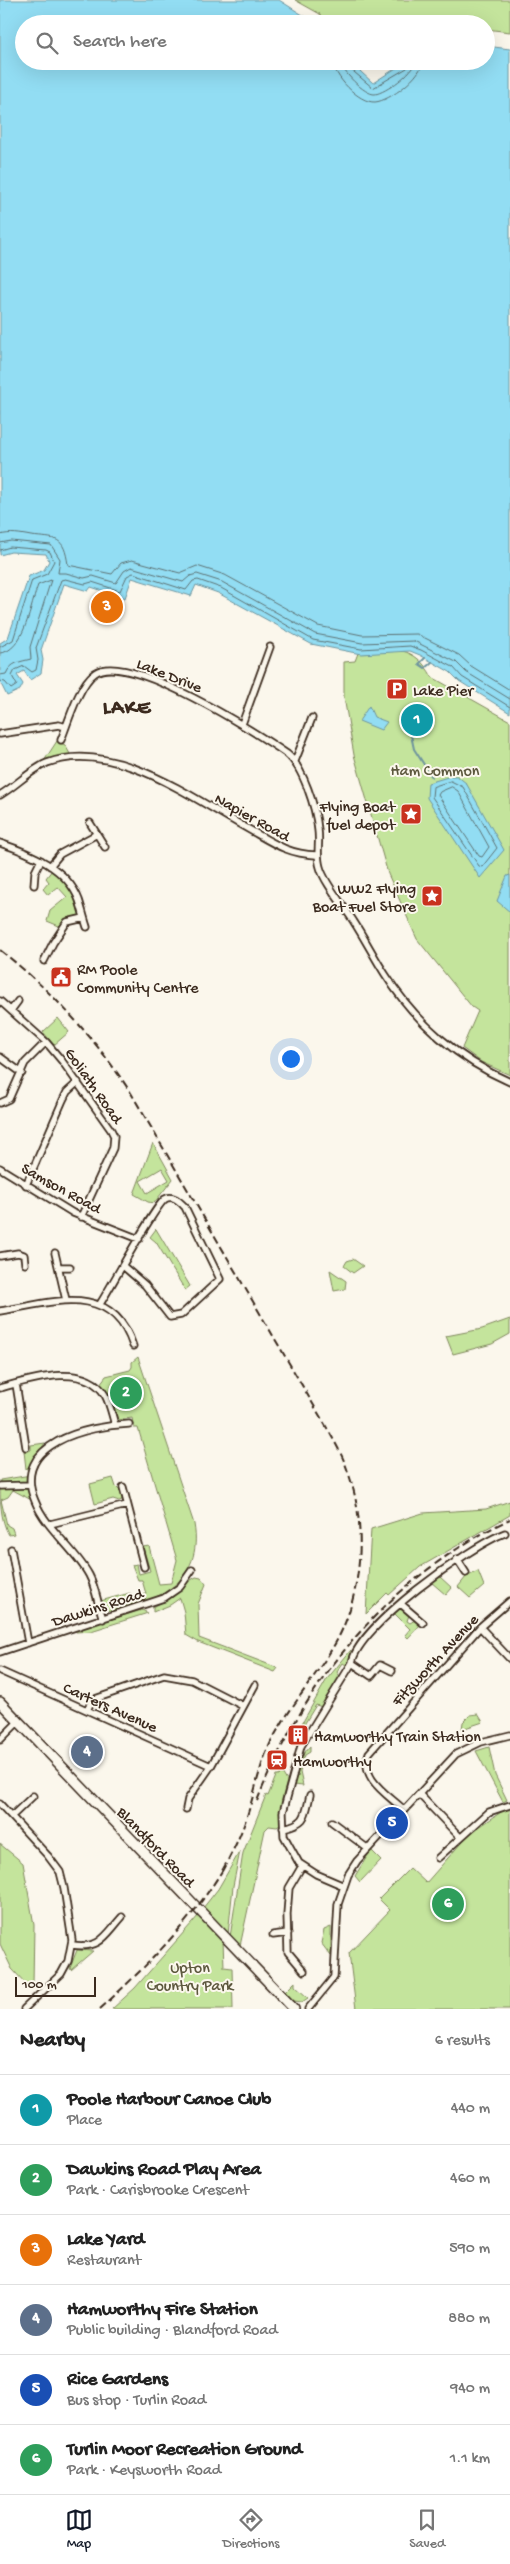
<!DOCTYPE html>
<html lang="en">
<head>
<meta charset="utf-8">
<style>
	:root { --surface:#fff; --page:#f2f2f2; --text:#222; --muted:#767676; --line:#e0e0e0; --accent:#111827 }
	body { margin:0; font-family:"Gochi Hand",sans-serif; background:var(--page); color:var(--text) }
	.scale { position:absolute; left:15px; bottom:12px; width:81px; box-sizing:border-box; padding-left:5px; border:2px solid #3b2a1e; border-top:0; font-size:14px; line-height:18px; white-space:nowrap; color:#3b2a1e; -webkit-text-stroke:4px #fbf7ec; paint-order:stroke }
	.you { position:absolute; left:290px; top:1058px; width:18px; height:18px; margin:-12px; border:4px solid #fff; border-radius:50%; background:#1a73e8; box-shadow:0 0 0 8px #1a73e833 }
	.badge { display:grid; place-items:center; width:32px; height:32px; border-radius:50%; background:var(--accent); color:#fff; font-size:16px; font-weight:700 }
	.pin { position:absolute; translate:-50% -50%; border:2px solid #fff; box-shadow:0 1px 5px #0006 }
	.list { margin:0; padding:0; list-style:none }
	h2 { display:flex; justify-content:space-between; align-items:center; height:65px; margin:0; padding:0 20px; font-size:21px }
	h2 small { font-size:16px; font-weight:400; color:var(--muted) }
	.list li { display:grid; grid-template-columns:32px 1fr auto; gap:15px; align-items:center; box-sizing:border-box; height:70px; padding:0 20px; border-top:1px solid var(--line) }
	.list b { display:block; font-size:19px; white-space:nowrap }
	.list p { margin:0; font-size:16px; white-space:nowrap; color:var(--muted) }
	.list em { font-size:16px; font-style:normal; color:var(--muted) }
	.icon { flex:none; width:28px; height:28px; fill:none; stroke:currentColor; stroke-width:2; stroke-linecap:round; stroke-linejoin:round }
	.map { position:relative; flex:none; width:510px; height:2009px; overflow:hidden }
	.search { position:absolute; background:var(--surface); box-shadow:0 5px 20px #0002; left:15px; right:15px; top:15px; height:55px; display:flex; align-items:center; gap:12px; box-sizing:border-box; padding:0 18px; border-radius:28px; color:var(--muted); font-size:19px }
	.sheet { height:485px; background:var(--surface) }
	nav { display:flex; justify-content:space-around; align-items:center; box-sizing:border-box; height:70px; border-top:1px solid var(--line); background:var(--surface); font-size:14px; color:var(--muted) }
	nav a { display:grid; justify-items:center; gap:2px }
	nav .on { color:var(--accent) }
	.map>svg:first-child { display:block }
	.green { fill:#c4e49c; stroke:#80875d; fill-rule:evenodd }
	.water { fill:#92ddf3; stroke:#6f959e }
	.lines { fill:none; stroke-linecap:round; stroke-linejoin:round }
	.shore { stroke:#5e7273; stroke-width:1 }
	.stream { stroke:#6f959e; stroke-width:2 }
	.minor-casing { stroke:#3b2a1e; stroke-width:9 }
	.secondary-casing { stroke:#3b2a1e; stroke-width:12 }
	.minor { stroke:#fbf7ec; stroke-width:5.5 }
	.secondary { stroke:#fbf7ec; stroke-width:9 }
	.rail { stroke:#3b2a1e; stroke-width:2; stroke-dasharray:8 4; stroke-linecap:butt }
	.labels { text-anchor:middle; stroke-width:4; stroke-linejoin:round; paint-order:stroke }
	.street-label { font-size:16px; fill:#3b2a1e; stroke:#fbf7ec }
	.poi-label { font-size:16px; fill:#3b2a1e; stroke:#fbf7ec; text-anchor:start }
	.park-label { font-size:16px; fill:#5d583e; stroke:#fbf7ec }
	.district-label { font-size:21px; font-weight:bold; letter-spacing:1px; fill:#3b2a1e; stroke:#fbf7ec }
</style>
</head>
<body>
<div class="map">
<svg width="510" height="2009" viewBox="0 0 510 2009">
	<rect width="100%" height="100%" fill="#fbf7ec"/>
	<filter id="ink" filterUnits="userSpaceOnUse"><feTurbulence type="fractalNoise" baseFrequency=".02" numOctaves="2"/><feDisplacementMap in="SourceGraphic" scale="10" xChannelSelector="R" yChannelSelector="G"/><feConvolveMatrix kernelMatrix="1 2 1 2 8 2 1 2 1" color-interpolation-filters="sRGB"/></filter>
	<g filter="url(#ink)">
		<path class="green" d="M295,0H510V32L486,29V24H326L320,14Z
			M360,648C394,650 414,644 432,677L510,721V1075L481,1062L462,1048L478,1011L472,1007L417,939L388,874L354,755L344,697V662L355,661Z
			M57,741L65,745L70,754L44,761Z
			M52,870L71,889L80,915L65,920L59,926L47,921L50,911L67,897L58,887L48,895L43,889L49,882L46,878Z
			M58,1018L69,1032L54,1045L43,1032Z
			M153,1143L173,1179L154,1203L148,1202L134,1194ZM162,1168L169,1180L147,1193L140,1181Z
			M156,1229L190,1286L185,1290L156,1242L150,1237Z
			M353,1259L363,1266L353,1273L344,1266L347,1261Z
			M330,1270L346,1281L345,1289L334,1291Z
			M510,1319V1334L492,1344L453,1354L446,1336L482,1329Z
			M138,1357L194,1524C204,1581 158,1603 109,1611L103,1607L100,1601L130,1593L131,1597L146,1594L142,1580H138L132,1565L137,1564L139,1574L150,1571L143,1547L149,1546L159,1584L171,1583L177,1560L138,1428H134L132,1418L118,1420L111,1397L100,1384L106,1376L130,1370L132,1367V1362Z
			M45,1443L28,1468L26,1469L24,1451L31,1450V1445Z
			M31,1475L35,1502L13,1490L8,1497L1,1500L7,1525L12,1528L14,1534L9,1535C0,1520 0,1498 0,1480Z
			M113,1478L116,1487L123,1494L122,1500L119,1501L113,1499L95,1504L90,1484Z
			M510,1501V1515L420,1567L389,1595L387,1593L366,1614L371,1529L423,1513L486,1509Z
			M478,1571L484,1586L470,1598L458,1587L466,1577Z
			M439,1576L452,1588L446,1595L431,1582Z
			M196,1577L201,1578L206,1584L198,1604L199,1638L278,1668L275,1672L198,1642L186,1635L184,1612L180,1598L170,1605L153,1612V1607L174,1596L186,1583Z
			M400,1607L409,1615L407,1621L410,1623L415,1620L421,1624L408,1638L405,1635L410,1629L395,1614L387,1620Z
			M142,1610L148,1613L91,1631L76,1632L75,1630Z
			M351,1650L350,1661L346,1665L343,1663L337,1672L341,1678L322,1707L316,1705L302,1728L300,1727L327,1679Z
			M478,1714L483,1722L462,1729L463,1722L470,1715Z
			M310,1746V1752L305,1755L300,1772L303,1786L293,1785L296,1777L299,1776L296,1774L304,1753Z
			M489,1747L495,1775L507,1800L503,1802L476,1751Z
			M281,1771L287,1781L282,1799L280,1825L277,1827L269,1826L265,1830L240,1946L230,1937L243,1853L266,1795L268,1796L276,1776H279Z
			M510,1809V2009H356L349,1953L390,1910L379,1899L410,1868L426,1883L469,1834L504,1810Z
			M0,1844L23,1863L34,1925L33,1984L29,1987L12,1969L0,1944Z
			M371,1850L381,1860L360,1882L355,1876Z
			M240,1851L233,1886L228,1935L203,1908L218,1889Z
			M199,1915L223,1940L224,1967L232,1968L233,2009H112L135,1988Z
			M331,1927V1956L321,1943L324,1930Z
			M77,1950L93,1951L71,1970L70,1968Z
			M295,1982V1986L308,1998L302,2002L294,2001L285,1992Z"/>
		<path class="water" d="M0,0H279L317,24H24V61H349L373,83L407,61H486V46L510,49V713L459,681L450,672L420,655L410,651L361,654L311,644L218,593L196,585L191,596L132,578L125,598L91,587L88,591L64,584L41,650L43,660L41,673L30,680L24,671L17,675L23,684L20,690L7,696L0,682V643L8,638L29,576L44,570L49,561L46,554L11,552L0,555Z
			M369,706L374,717L387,722L381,730L359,721Z
			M451,776H457L466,783L504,850L480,878L427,798L428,783Z
			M510,875V912L497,901L507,876Z"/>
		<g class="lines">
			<path class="shore" d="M333,61C333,76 359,103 375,102C390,101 422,76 423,61
				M340,61C341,71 365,95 375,94C385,93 415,72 415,61
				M347,61L348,67L373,88L407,68L409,61
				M0,535C11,532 20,534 31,536C56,539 64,535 68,565L112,574L121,563L132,560L180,573L197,566L225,575L318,626L362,635L417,634L459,655L471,666L510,690
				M0,543L11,541L51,545L60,559L58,573H66L84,578L93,576L116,583L124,571L131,567L183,582L190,576L197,574L222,582L315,634L362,643L414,641L456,662L466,672L510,699
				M0,550L10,547L46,550L50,552L54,561L47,574L32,580L13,640L0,647
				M0,653C24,652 31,604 38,585L51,580L30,647L31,659C20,662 11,662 6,674L0,675
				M0,681L5,682L11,689L17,685L12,676L15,670L24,666L32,672L36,670L38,660L36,648L61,580L65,579L85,584L92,582L120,591L127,576L133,573L186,590L193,581L198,580L221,588L313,640L361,649L410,646L421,650L453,667L462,677L510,707
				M451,781L463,787L497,848L482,867L479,866L432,797L433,787Z
				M452,787L458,791L489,847L482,857L479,856L438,795L440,792Z"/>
			<path class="stream" d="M425,658L419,664L425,668L432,662
				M409,726L414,749L432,777"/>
			<g class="minor-casing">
				<path id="minor" d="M242,724L270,647
					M0,734L59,725L66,727
					M61,740C68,723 79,684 95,673C127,650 257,733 287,754C303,767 316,808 318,830C320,843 316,854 320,867C324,883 345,907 354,922C365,939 374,957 385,974C415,1022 459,1060 510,1082
					M295,761L312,718
					M0,795C16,786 30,770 47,763C114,738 193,799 250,830C273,843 288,854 316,855
					M90,823L105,847
					M0,843C30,853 67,868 79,900C82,909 84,918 87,927
					M50,866L60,854L97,834
					M34,885L35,872L41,860
					M44,961L53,943L67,922L84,918
					M0,1001L46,1042L62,1061L111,1130L114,1136L113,1148L81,1217
					M12,1009L18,1001
					M0,1057L22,1073
					M0,1103L9,1099L25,1063L46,1042
					M0,1168L73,1213L139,1239
					M26,1185L63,1100L67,1092L78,1082
					M55,1253L66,1300
					M0,1256L18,1253L24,1255L25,1264
					M59,1267H70
					M100,1304C111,1287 154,1207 165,1199C173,1194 180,1202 185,1207L220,1279L181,1315L170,1317L145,1285L123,1266
					M0,1311C51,1303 112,1280 133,1346
					M16,1384L26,1447
					M0,1388C29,1380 85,1361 105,1395C110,1404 112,1415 115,1425
					M0,1486L30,1485
					M123,1487L144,1567
					M50,1524L127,1505
					M11,1549L28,1643
					M457,1559L466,1573
					M401,1604L423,1623
					M103,1619C98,1606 96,1588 89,1575C75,1549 46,1529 35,1501C10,1443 89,1426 129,1424
					M480,1627L510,1659
					M0,1652L164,1598L180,1587L192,1570
					M352,1663L371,1676L380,1665L392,1671
					M0,1671L211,1766
					M87,1710L92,1700L164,1675L192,1680L243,1706
					M0,1740L18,1722
					M419,1794L459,1836
					M0,1804L48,1856L60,1872L64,1888L72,1940L68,1961L61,1974L24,2009
					M186,1809L188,1799L211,1766L255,1685
					M403,1809C387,1794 359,1778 369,1753L480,1627L510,1601
					M12,1816L33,1796
					M332,1822L367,1848
					M283,1828C307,1823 305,1816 310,1795
					M438,1858L489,1812L510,1805
					M302,1866L289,1888L287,1914L288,1952L304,1971
					M344,1886L316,1874L299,1863L284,1836L283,1812L301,1746L352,1663C357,1627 470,1546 505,1533
					M273,1935L288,1933
					M72,1945C101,1949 104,1937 122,1917
					M308,2009L334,1977L338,1904L348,1875L357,1861L456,1754L481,1742L510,1735"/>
			</g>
			<g class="secondary-casing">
				<path id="secondary" d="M0,1702L294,2009"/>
			</g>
			<use href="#minor" class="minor"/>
			<use href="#secondary" class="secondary"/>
			<path class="rail" d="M0,950C52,991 95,1038 131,1093L327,1428C335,1442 343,1456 348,1472C367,1524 363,1593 336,1642C316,1677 289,1707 270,1744C259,1767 255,1792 247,1816C241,1835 232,1853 222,1871
				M257,1801C306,1678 389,1578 510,1519
				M100,2009C146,1967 193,1920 225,1866"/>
		</g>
	</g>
	<defs>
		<g id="parking-square" transform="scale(1.125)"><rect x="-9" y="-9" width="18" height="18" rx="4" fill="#c8321e" stroke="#fbf7ec"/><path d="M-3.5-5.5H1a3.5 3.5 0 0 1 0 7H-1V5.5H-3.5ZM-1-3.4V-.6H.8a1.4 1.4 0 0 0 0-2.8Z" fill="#fff"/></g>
		<g id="sight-square" transform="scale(1.125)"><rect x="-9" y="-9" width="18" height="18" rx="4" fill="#c8321e" stroke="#fbf7ec"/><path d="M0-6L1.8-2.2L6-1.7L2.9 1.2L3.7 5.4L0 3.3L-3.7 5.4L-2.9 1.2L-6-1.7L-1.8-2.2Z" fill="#fff"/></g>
		<g id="civic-square" transform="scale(1.125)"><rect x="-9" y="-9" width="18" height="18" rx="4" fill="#c8321e" stroke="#fbf7ec"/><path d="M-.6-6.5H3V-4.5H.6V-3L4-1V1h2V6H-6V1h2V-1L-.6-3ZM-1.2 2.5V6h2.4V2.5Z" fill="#fff"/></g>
		<g id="building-square" transform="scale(1.125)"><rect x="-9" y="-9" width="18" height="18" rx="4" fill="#c8321e" stroke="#fbf7ec"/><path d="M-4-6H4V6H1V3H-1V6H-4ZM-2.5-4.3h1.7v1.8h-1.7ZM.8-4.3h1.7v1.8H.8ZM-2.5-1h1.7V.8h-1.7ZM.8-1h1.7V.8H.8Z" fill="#fff"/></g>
		<g id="station-square" transform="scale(1.125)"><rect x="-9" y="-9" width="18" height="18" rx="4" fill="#c8321e" stroke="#fbf7ec"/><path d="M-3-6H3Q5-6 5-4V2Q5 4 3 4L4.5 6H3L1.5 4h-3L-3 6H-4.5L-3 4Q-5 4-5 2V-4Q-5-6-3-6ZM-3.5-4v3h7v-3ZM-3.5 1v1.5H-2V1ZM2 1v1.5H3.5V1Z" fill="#fff"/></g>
	</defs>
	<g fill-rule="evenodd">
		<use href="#parking-square" x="397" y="689"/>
		<use href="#sight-square" x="411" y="814"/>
		<use href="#sight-square" x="432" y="896"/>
		<use href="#civic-square" x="61" y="977"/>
		<use href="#building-square" x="298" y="1735"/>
		<use href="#station-square" x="277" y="1760"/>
	</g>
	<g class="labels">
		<g class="street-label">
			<text transform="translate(170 674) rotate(22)" y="6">Lake Drive</text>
			<text transform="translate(253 816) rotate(29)" y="6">Napier Road</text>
			<text transform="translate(95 1085) rotate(55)" y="6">Goliath Road</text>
			<text transform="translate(62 1187) rotate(29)" y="6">Samson Road</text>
			<text transform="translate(97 1606) rotate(-18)" y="6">Dawkins Road</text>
			<text transform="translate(434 1659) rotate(-47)" y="6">Fitzworth Avenue</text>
			<text transform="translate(111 1706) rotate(24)" y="6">Carters Avenue</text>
			<text transform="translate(157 1846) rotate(46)" y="6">Blandford Road</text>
		</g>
		<g class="poi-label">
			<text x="413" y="695">Lake Pier</text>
			<text x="395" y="811" text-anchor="end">Flying Boat<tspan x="395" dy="18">fuel depot</tspan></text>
			<text x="416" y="893" text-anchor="end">WW2 Flying<tspan x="416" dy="18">Boat Fuel Store</tspan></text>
			<text x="77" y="974">RM Poole<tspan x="77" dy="18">Community Centre</tspan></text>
			<text x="314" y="1741">Hamworthy Train Station</text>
			<text x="293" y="1766">Hamworthy</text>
		</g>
		<g class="park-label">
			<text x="435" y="775">Ham Common</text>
			<text x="190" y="1972">Upton<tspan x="190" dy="18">Country Park</tspan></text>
		</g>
		<g class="district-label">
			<text x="127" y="713">LAKE</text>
		</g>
	</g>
</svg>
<div class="scale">100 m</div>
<div class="you"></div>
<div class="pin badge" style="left:417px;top:720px;background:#0f9aa8">1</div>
<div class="pin badge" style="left:126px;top:1393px;background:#2e9e5b">2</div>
<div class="pin badge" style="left:107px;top:607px;background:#e8710a">3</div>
<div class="pin badge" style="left:87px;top:1752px;background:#5c6f8a">4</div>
<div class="pin badge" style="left:392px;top:1823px;background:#1a4fb4">5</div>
<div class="pin badge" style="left:448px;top:1904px;background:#2e9e5b">6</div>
<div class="search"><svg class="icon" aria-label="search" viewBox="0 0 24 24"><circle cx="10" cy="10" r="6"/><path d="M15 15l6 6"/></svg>Search here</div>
</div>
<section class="sheet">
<h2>Nearby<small>6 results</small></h2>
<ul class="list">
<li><span class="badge" style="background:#0f9aa8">1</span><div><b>Poole Harbour Canoe Club</b><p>Place</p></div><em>440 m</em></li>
<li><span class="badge" style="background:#2e9e5b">2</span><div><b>Dawkins Road Play Area</b><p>Park · Carisbrooke Crescent</p></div><em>460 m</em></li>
<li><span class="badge" style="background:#e8710a">3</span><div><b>Lake Yard</b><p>Restaurant</p></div><em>590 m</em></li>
<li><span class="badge" style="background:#5c6f8a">4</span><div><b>Hamworthy Fire Station</b><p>Public building · Blandford Road</p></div><em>880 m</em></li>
<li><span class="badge" style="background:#1a4fb4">5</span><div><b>Rice Gardens</b><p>Bus stop · Turlin Road</p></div><em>940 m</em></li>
<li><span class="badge" style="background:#2e9e5b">6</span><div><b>Turlin Moor Recreation Ground</b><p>Park · Keysworth Road</p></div><em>1.1 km</em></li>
</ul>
</section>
<nav>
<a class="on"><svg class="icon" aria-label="map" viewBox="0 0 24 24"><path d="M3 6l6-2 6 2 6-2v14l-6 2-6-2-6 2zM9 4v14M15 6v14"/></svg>Map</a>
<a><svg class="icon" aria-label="directions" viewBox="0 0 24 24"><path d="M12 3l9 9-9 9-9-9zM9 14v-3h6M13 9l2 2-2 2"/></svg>Directions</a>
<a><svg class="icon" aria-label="saved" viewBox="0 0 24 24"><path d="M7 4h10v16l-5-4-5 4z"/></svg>Saved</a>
</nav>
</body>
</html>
